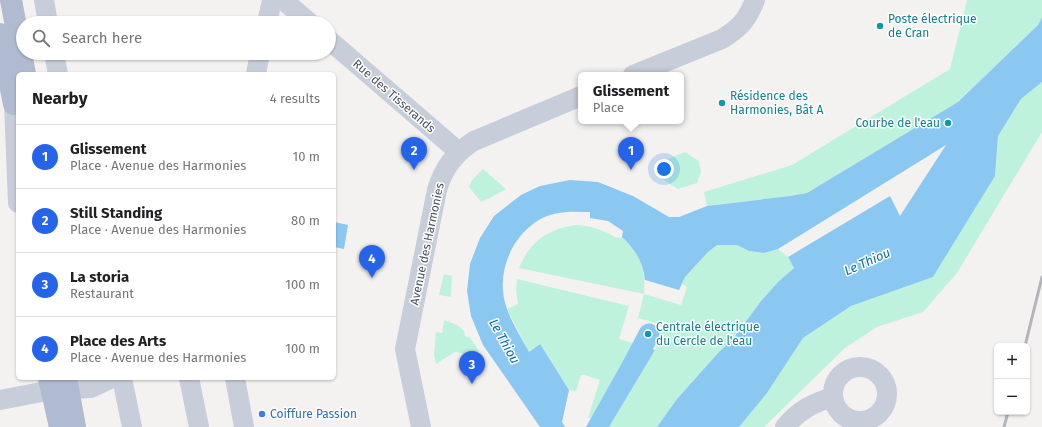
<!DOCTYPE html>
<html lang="en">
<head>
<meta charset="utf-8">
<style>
	:root { --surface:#fff; --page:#f2f2f2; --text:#202124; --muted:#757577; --line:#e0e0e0; --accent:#2563eb }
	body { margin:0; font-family:"Fira Sans",sans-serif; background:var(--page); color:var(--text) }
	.controls { position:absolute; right:12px; bottom:12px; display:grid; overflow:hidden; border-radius:6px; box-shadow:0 1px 3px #0004 }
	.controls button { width:36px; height:36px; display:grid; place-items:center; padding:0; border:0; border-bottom:1px solid var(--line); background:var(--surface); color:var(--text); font:20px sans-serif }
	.you { position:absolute; left:664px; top:169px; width:14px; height:14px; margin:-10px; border:3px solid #fff; border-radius:50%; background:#1a73e8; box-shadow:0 0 0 6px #1a73e833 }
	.badge { display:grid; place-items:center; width:26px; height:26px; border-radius:50%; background:var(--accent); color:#fff; font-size:13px; font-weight:700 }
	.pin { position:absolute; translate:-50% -33px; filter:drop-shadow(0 1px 2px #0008) }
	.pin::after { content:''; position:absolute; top:21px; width:14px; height:12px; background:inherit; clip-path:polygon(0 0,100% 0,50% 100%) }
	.popup { position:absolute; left:578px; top:72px; width:106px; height:52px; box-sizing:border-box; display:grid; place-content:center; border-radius:6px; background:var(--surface); filter:drop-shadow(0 1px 3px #0005); font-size:13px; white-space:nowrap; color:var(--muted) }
	.popup b { font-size:15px; color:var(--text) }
	.popup::after { content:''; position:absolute; left:50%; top:100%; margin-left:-8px; border:8px solid transparent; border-top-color:var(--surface) }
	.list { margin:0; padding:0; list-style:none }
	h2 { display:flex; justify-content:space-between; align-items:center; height:52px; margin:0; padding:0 16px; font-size:17px }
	h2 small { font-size:13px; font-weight:400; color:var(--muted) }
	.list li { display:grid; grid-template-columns:26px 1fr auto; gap:12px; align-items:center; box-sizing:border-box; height:64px; padding:0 16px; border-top:1px solid var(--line) }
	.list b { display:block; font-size:15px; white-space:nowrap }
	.list p { margin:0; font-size:13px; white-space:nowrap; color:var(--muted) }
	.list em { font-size:13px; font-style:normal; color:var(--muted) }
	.icon { flex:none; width:22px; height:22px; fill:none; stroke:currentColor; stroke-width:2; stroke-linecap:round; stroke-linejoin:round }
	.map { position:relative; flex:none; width:1042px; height:427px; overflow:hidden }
	.search { position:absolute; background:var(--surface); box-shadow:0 1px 3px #0004; left:16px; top:16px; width:320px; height:44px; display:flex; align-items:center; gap:10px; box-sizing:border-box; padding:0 14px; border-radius:22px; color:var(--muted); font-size:15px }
	.panel { position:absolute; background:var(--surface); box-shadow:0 1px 3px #0004; left:16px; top:72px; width:320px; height:308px; border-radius:6px }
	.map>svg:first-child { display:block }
	.green { fill:#bff2dd }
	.water { fill:#8ac7f1 }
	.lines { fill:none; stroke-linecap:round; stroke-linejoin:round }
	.canal { stroke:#8ac7f1; stroke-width:21 }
	.minor { stroke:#c7cdd9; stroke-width:20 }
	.major { stroke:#b0bad1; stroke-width:22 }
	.rail { stroke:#b3b5bc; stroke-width:3 }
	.culture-dot { fill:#0f9aa8; stroke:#fff; stroke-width:1.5 }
	.shop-dot { fill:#3f7fe0; stroke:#fff; stroke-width:1.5 }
	.labels { text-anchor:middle; stroke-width:3; stroke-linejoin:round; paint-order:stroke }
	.culture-label { font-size:12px; fill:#0d838f; stroke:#fff; text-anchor:start }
	.street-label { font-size:12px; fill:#485060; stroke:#fff }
	.shop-label { font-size:12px; fill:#366cbe; stroke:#fff; text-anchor:start }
	.water-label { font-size:13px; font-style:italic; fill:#056db6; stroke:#fff }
</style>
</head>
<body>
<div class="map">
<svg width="1042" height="427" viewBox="0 0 1042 427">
	<rect width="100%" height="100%" fill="#f4f2f1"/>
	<path class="green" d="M967,0H1042V17L1038,25L958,102L807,193L790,196L707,206L704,192L792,165L950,69Z
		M1042,82V132L957,273L923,312L877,327L845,348L764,427H739L767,393L803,338L851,306L933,277L995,176L998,136L1021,99Z
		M685,152L699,161L701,172L697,183L678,189L662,179L661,171L665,160Z
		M483,169L506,189L490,198L481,202L469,187L472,180Z
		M576,225C592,226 604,230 617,238L622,237C640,254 646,269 644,294L681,305L687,287L682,284L685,277L708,252L717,245H737L749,251L764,253L778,249L788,257L794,268L778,282L761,301L733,339L719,352L677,399L657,427H609L655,350L662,325L638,318L644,294L519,268C530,241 548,229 576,225Z
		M444,274L452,276L451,297L439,295Z
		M517,279L629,306L619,339L633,343L591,418H588L600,380L584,375H581L576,391L569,390L540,344L529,352L507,309L518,304L516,290Z
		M444,320C452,323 461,325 465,333L464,334L467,338L469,336L479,351L477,353L471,352L470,355L455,352L436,364L434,355L436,332L442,333Z"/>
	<path class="water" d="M1042,17V82L1021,99L998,136L995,176L933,277L851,306L803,338L767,393L739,427H657L677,399L719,352L733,339L761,301L778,282L794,268L788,257L890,196L900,216L946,145L778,249L764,253L749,251L737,245H717L708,252L685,277L679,290L645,280C643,262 635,249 622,237L623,231L608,221L590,218V212C580,212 569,211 559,213C524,218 500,257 503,290C504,312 519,333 529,352L540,344L569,390L562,422L565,427H540L483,345L471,316L467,291L470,264L480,238L494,216L521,195L540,186L570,180L598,182L633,196L669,217H679L707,206L790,196L807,193L958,102L1038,25Z
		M334,222L348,225L344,249L334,247Z
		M633,343L655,350L609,427H586Z"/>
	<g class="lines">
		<path class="canal" d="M630,371L649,334"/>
		<path class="minor" d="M44,0L48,23
			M283,0L310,23
			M267,23L272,0
			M329,40L459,152
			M54,53L58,74
			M256,74L260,53
			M633,75L722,39C741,27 747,20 755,0
			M14,104L18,203
			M833 394a27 27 0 1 1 54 0a27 27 0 1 1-54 0Z
			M122,378L132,427
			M189,378L199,427
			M235,378L244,427
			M0,400L52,390L91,388L112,378
			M421,427L405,349L437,190C443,169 454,153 474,141L581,96
			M785,427C799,410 813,403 833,397"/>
		<path class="major" d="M11,0L25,74
			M0,34L14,104
			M49,378L60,427
			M66,378L75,427"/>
		<path class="rail" d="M1025,346L1042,277
			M1004,427L1008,412"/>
	</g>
	<g class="culture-dot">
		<circle cx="880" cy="26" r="4"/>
		<circle cx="722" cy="103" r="4"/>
		<circle cx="948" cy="123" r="4"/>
		<circle cx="648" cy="334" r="4"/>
	</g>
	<circle class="shop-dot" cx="262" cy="414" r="4"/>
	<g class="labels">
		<g class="culture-label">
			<text x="888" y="23">Poste électrique<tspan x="888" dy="14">de Cran</tspan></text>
			<text x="730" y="100">Résidence des<tspan x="730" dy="14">Harmonies, Bât A</tspan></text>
			<text x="940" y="127" text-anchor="end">Courbe de l'eau</text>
			<text x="656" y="331">Centrale électrique<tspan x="656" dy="14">du Cercle de l'eau</tspan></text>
		</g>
		<g class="street-label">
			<text transform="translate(394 96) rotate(41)" y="4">Rue des Tisserands</text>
			<text transform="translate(427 244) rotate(-78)" y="4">Avenue des Harmonies</text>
		</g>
		<g class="shop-label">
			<text x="270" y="418">Coiffure Passion</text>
		</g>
		<g class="water-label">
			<text transform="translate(867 261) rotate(-24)" y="5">Le Thiou</text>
			<text transform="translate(505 341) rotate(61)" y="5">Le Thiou</text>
		</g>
	</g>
</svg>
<div class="controls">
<button>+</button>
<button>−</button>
</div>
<div class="you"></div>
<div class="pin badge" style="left:631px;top:170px">1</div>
<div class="popup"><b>Glissement</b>Place</div>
<div class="pin badge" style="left:414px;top:170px">2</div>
<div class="pin badge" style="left:472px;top:384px">3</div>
<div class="pin badge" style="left:372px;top:278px">4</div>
<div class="search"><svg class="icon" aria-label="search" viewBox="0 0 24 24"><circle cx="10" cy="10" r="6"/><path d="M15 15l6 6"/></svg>Search here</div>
<section class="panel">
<h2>Nearby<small>4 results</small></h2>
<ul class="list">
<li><span class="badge">1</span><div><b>Glissement</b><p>Place · Avenue des Harmonies</p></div><em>10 m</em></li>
<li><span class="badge">2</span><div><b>Still Standing</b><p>Place · Avenue des Harmonies</p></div><em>80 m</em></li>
<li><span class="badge">3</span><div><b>La storia</b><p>Restaurant</p></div><em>100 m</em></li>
<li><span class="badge">4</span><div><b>Place des Arts</b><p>Place · Avenue des Harmonies</p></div><em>100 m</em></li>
</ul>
</section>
</div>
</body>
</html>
